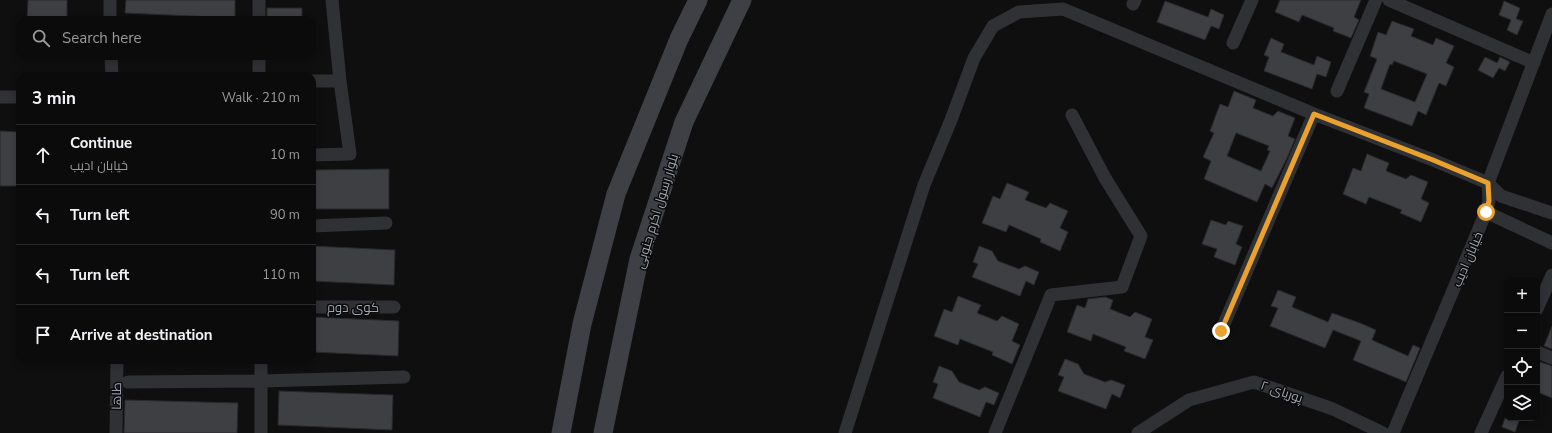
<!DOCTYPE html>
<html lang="en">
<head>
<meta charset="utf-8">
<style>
	:root { --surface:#0b0b0c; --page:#19191a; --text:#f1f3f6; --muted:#9a9b9d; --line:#2b2b2d }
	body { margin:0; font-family:"Nunito Sans",Cairo,sans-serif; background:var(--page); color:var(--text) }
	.controls { position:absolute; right:12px; bottom:12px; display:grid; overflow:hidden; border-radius:8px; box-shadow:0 2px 6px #0003 }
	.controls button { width:36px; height:36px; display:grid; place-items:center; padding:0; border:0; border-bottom:1px solid var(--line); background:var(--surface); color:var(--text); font:20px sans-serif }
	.stop { position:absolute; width:12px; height:12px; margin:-9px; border:3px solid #eaa12d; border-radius:50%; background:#fff }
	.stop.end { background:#eaa12d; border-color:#fff; box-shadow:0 1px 4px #0008 }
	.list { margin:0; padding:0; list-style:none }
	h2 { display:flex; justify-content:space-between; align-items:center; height:52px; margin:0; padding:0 16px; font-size:17px }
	h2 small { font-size:13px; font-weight:400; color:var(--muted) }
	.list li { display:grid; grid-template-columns:26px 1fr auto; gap:12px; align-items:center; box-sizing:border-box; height:60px; padding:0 16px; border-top:1px solid var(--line) }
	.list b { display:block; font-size:15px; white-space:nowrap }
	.list p { margin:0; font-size:13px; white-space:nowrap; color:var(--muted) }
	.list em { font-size:13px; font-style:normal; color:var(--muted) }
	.icon { flex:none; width:22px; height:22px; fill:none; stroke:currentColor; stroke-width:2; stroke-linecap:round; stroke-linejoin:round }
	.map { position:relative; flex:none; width:1552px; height:433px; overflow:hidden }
	.search { position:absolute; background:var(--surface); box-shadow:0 2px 6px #0003; left:16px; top:16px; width:300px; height:44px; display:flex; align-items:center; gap:10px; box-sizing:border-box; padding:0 14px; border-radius:12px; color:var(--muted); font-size:15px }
	.panel { position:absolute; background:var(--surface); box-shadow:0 2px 6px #0003; left:16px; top:72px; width:300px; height:292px; border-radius:12px }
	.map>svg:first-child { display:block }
	.building { fill:#3e3f43; stroke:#29292c; fill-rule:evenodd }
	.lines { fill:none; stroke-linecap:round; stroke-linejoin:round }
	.street { stroke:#303135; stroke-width:13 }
	.secondary { stroke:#3e4045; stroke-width:19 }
	.route { stroke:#eaa12d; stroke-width:5 }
	.labels { text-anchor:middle; stroke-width:3; stroke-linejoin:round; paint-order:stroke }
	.street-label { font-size:13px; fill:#a0a6b1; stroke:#0a0a0b }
</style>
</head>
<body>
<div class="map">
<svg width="1552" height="433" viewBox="0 0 1552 433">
	<rect width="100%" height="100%" fill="#0f0f10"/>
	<path class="building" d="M28,0H67V20H27Z
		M126,0H235V18L125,13Z
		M1280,0H1361L1354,17L1359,20L1351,38L1333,31L1334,28L1302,15L1299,22L1275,12Z
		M1165,1L1208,17L1211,9L1224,15L1219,29L1211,26L1205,40L1157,22Z
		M1504,1L1520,8L1516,19L1523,21L1517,35L1507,30L1511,20L1499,15Z
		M267,8H302V20H267Z
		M1392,21L1414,29L1411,36L1433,45L1436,38L1454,46L1446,63L1454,67L1446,86L1439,83L1426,115L1418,111L1412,126L1364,108L1369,94L1364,92L1377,59L1370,56L1378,32L1386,35ZM1394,61L1427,74L1415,102L1381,89L1390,64L1392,65Z
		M1271,38L1284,44L1281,52L1314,65L1317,56L1331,62L1326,77L1317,74L1312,89L1264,71L1269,57L1264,55Z
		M1485,57L1497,63L1500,57L1510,62L1505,71L1499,68L1493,78L1478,70Z
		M1234,91L1256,100L1253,108L1273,116L1278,111L1295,118L1288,136L1295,139L1287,158L1272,188L1265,184L1257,202L1204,179L1211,161L1203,157L1214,133L1210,131L1220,104L1228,107ZM1236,133L1269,146L1267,150L1270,151L1261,171L1227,156Z
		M0,131L20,132V186H0Z
		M1367,154L1389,163L1386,171L1406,179L1411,175L1428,182L1421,199L1429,203L1421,222L1400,213L1402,210L1369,197L1366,204L1343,194L1353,168L1361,171Z
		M389,169V209H312V170Z
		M1007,183L1029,192L1025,200L1046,208L1050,203L1068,211L1060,228L1068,232L1060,251L1040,242L1041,239L1009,225L1006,232L982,223L993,196L1000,199Z
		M1211,220L1226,225L1228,221L1243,226L1236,244L1242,247L1235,265L1214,257L1217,249L1202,244Z
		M312,246L395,250L394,285L312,281Z
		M979,246L992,251L998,261L1019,269L1025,266L1039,272L1034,285L1026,281L1020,296L972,277L978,264L973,262Z
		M1278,290L1296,297L1292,307L1328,322L1332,313L1360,323L1376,330L1372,340L1408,356L1413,345L1420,348L1406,382L1353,360L1361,341L1333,330L1325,348L1270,326L1278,308L1271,306Z
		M958,296L981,305L977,313L997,321L1002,316L1019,324L1012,341L1020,345L1012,364L992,355L993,352L960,339L958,345L934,336L944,309L952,312Z
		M1105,297L1113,300L1110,309L1130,317L1135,312L1152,319L1145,337L1153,340L1145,359L1124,351L1126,347L1093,334L1091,341L1067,332L1077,305L1085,308L1088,299Z
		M312,317L399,321L398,356L312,352Z
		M1552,326V349L1544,346Z
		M1065,359L1078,364L1084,374L1105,382L1111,380L1125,385L1120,398L1112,394L1106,409L1058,391L1064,377L1058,375Z
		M1537,361L1552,366V398L1537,392Z
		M939,366L952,371L959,382L979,390L985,387L999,393L994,405L986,402L980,417L933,398L938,384L933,382Z
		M279,391L393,395L392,430L278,425Z
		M125,400L238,403L237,433H124Z
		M1505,418H1520L1515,432L1502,427Z"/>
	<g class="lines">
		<path class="street" d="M110,0V20
			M259,0V20
			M1389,0L1534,63
			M1133,4L1135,0
			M1233,43L1252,0
			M111,56L112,76
			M259,56V76
			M312,81H340
			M1337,91L1376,0
			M0,97H20
			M312,155L350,154L340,81L332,0
			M1486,212L1552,243
			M312,226L386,223
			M312,307H394
			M1537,309L1552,275
			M1221,331L1314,114
			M1537,352L1552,358
			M261,360V433
			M128,382L261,381L404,377
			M116,433L117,360
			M845,433L924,185L951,120L974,58L993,26L1019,12L1063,9L1314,114L1433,160L1488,183L1501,196L1552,213
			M995,433L1051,295L1122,287L1141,236L1105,178L1072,115
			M1138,433L1189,400L1254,382L1333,409L1383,433
			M1393,433L1486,212L1489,201L1488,183L1552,14
			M1481,433L1507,376"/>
		<path class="secondary" d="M561,433L582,324L616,194L679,39L698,0
			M603,433L639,259L684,122L742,0"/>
	</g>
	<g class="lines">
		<path class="route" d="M1221,331L1314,114L1433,160L1488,183L1489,201L1486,212"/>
	</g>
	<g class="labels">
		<g class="street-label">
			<text transform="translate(656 211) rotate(-73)" y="5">بلوار رسول اکرم جنوبی</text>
			<text transform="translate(1467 259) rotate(-67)" y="5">خیابان ادیب</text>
			<text x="353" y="312">کوی دوم</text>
			<text transform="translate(1282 391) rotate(19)" y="5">پوریای ۲</text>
			<text transform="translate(116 396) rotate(-89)" y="5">طاها</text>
		</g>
	</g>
</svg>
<div class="controls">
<button>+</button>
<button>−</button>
<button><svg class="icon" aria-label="locate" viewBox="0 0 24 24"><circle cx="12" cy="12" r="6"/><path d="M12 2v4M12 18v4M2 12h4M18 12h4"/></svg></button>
<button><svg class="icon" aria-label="layers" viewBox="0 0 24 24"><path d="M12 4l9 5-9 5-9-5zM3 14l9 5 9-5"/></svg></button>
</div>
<div class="stop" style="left:1486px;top:212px"></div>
<div class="stop end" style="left:1221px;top:331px"></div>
<div class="search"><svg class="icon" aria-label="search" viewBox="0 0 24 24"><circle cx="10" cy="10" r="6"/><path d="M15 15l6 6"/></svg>Search here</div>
<section class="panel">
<h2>3 min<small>Walk · 210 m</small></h2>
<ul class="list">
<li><svg class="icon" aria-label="ahead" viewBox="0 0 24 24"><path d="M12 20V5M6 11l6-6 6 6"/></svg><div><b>Continue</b><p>خیابان ادیب</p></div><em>10 m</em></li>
<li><svg class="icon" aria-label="left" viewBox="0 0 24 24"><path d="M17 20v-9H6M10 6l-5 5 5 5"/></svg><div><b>Turn left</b></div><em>90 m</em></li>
<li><svg class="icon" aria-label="left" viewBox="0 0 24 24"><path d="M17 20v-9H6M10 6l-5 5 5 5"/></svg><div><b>Turn left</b></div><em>110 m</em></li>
<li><svg class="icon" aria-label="arrive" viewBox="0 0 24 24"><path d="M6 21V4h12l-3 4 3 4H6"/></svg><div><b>Arrive at destination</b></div></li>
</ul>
</section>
</div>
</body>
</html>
